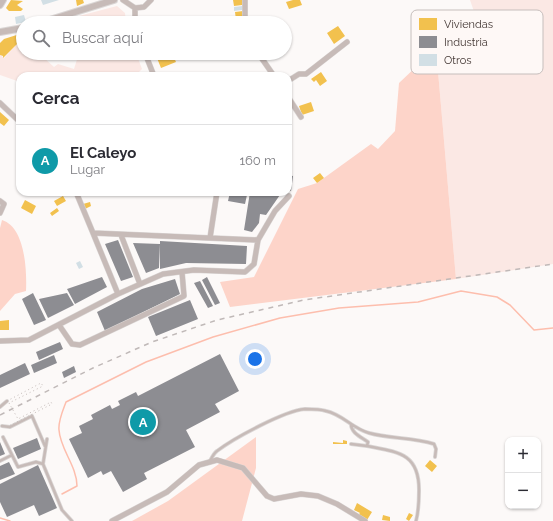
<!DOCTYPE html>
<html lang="es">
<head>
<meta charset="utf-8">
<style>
	:root { --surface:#fff; --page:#f7f7f7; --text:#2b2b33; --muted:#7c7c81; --line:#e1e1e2; --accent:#837a78 }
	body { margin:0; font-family:Raleway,sans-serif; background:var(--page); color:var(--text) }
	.controls { position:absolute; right:12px; bottom:12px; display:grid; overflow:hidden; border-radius:8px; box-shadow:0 1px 3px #0004 }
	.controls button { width:36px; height:36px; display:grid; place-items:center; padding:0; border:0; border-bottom:1px solid var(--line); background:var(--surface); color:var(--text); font:20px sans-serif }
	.you { position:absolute; left:255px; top:359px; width:14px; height:14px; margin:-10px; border:3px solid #fff; border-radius:50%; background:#1a73e8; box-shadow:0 0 0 6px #1a73e833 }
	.badge { display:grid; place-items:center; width:26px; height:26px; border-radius:50%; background:var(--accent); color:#fff; font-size:13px; font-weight:700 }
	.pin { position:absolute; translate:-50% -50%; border:2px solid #fff; box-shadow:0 1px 4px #0006 }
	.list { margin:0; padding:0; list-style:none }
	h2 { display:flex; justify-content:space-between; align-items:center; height:52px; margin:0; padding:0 16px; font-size:17px }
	h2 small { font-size:13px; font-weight:400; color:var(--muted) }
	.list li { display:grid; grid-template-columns:26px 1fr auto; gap:12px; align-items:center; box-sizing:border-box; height:72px; padding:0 16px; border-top:1px solid var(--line) }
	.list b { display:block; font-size:15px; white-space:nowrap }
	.list p { margin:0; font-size:13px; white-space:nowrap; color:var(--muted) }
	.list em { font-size:13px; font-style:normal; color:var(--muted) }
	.icon { flex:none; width:22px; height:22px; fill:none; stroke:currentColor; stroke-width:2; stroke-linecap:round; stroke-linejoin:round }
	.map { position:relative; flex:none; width:553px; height:521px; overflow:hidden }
	.search { position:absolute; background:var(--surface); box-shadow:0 1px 3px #0004; left:16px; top:16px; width:276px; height:44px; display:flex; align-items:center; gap:10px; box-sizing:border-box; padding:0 14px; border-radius:22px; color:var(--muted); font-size:15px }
	.panel { position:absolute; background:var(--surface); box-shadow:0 1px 3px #0004; left:16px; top:72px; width:276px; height:124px; border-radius:12px }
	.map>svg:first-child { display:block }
	.green { fill:#fbe8e4 }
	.forest { fill:#fdd4c9 }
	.homes { fill:#f2c14e }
	.industry { fill:#8d8d92 }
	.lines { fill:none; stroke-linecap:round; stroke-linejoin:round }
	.stream { stroke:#fdbead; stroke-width:1.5 }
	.building { fill:#d2dfe5 }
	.service-casing { stroke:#dad6d5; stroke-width:4 }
	.minor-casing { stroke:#dad6d5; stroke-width:6 }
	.tertiary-casing { stroke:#dad6d5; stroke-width:8 }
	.service { stroke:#c7bbb8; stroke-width:2.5 }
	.minor { stroke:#c7bbb8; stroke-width:5 }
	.tertiary { stroke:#c7bbb8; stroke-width:6 }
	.rail { stroke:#c0b9b8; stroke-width:1.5; stroke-dasharray:5 5; stroke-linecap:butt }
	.path-bridge { stroke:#c4bbb8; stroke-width:1; stroke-dasharray:1 3; stroke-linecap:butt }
	.key { fill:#fef8f6; stroke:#c6bebc; stroke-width:1 }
	.key-label { font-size:11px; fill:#423633 }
</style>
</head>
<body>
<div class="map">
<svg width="553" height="521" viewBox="0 0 553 521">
	<rect width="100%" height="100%" fill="#fcf9f8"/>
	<path class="green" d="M470,0H553V264L456,279L436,48L480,29Z
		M117,6L125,13L126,23H61L60,21Z
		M16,45L23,47V53H43L42,56L54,67L58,64L74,69L79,53H136L142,69L138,73L139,76H20V82L0,75V55L4,58Z"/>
	<path class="forest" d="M436,48L456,279L230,307L220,282L254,277L298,189L317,183L371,144L378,149L395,131L399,83Z
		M2,220C25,227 27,270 26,291L15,294L0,311V228Z
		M256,437V468L242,521H132L168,501Z"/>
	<path class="homes" d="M11,0L23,1L17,5L23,9L21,11H9L6,8Z
		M76,0H83L84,3L77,6Z
		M233,0H242V5L234,6Z
		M293,0H300L302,5L289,9L286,2Z
		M243,11L244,19L236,20L235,12Z
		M338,26L345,36L334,44L327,33Z
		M23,33V42L18,43L3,58V56L0,55V43L4,39Z
		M155,53H172L176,62L161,68Z
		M184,53H201L186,59Z
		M321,72L327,81L320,86L316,80L314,82L311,79Z
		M311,102L314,111L302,115L299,106Z
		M0,112L9,120L4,126L0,123Z
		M320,173L324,178L317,183L313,178Z
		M63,196L66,201L57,206L54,201Z
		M25,200L36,206L32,214L21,208Z
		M90,202L91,206L85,209L83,204Z
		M57,208L59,211L52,216L50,213Z
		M9,320V330H0V321Z
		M343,440L347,441V444H333V442L343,443Z
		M430,460L437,466L432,472L425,466Z
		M357,503L372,512L367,520L358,515L360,513L354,510Z
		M409,513L413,515L409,521L406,519Z
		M383,515L390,517V521L382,520Z"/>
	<path class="industry" d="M288,175L293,176L291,191L288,190Z
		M230,192L247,195L245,204L228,201Z
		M250,192H282L266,215L260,214L259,223L252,232L244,230Z
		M118,240L133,277L121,281L105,244Z
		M160,241L247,246L246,264L186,263L160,269Z
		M133,243L160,244L159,268L146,273Z
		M102,277L107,287L75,304L67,289Z
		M207,277L220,303L215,305L202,280Z
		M175,279L180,294L105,331L97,312L142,289Z
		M200,281L213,306L208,308L194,283Z
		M33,293L46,320L34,325L22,299Z
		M67,293L74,305L48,318L39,299Z
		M190,300L198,319L156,336L148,317Z
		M60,342L63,349L39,360L36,352Z
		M220,354L239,391L215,404L220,412L186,430L195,447L144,473L147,479L123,492L111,471L103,475L101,471L88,478L69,439L82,433L79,426L93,419L91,415L110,405L112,409L120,405L118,401L136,392L138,396Z
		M54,355L57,363L34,373L31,365Z
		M25,363L30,374L0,388V375Z
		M74,366L76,372L64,378L62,372Z
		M37,438L41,449L18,459L13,448Z
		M0,442L5,454L0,456Z
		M9,462L15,474L0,480V466Z
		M38,465L57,508L39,516L34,505L7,517L0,502V484Z"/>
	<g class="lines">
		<path class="stream" d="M62,494L77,486C77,466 60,449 59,430C58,421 63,410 66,402L146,362L213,337L280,318L339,308L418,302L461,291L497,297L510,305L534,330L553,328
			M0,518L10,521"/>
	</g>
	<path class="building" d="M41,0H59L43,5Z
		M242,6V10L234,11V7Z
		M24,15L26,22L16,24L15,17Z
		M80,261L83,267L79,269L76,263Z"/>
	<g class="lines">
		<g class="service-casing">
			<path id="service" d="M0,407L7,401
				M351,424C351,433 361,437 368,442L367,446C398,452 419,453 419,490C419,501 419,510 416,521
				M2,426L10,427L32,416L45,446
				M3,437L18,467L36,462L43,464
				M47,439L43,464L62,510L72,521
				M351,444L367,446
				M0,461L12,455
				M210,461C212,457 214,453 217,451C234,438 284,411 305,409C311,409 320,409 326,411C342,414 353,429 369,433C390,439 413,437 434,444L436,449L435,457"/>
		</g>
		<g class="minor-casing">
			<path id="minor" d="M123,0L135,8L144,7L151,0
				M245,0V23
				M135,8V23
				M145,53L154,76
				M258,53L274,76
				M288,81L299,74H306L347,42
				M288,97L301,117
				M0,103L20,122
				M0,201L4,204L0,213
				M93,233L118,294
				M121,235L140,284
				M210,238L217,192
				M258,240L275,211L289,196
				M59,325L72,344L80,345L184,296L182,272
				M0,341L29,340L118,294L163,274L194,270L245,272L254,264L258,240L93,233L76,192
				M112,521L167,492L199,465L217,460L243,468L267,496L274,499L301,494L318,496L337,504L365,521"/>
		</g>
		<g class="tertiary-casing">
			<path id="tertiary" d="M0,5L3,0
				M40,23L114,0
				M0,32L23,28"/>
		</g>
		<use href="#service" class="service"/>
		<use href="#minor" class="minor"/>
		<use href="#tertiary" class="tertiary"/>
		<path class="rail" d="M0,415L93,368L152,342L217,320L304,300L553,264"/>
		<path class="path-bridge" d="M7,401L41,383L43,386L9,403L18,419L51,402L52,404L7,427"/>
	</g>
	<rect x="411" y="10" width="132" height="64" rx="6" class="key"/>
	<rect x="419" y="18" width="18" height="12" fill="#f2c14e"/>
	<rect x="419" y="36" width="18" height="12" fill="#8d8d92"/>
	<rect x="419" y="54" width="18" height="12" fill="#d2dfe5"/>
	<g class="key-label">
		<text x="444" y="28">Viviendas</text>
		<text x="444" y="46">Industria</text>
		<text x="444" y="64">Otros</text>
	</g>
</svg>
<div class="controls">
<button>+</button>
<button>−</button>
</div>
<div class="you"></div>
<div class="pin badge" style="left:143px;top:422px;background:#0f9aa8">A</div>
<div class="search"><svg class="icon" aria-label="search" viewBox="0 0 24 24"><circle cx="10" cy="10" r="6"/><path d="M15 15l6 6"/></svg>Buscar aquí</div>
<section class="panel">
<h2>Cerca<small></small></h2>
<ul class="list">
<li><span class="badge" style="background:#0f9aa8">A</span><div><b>El Caleyo</b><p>Lugar</p></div><em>160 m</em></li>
</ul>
</section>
</div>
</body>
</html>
